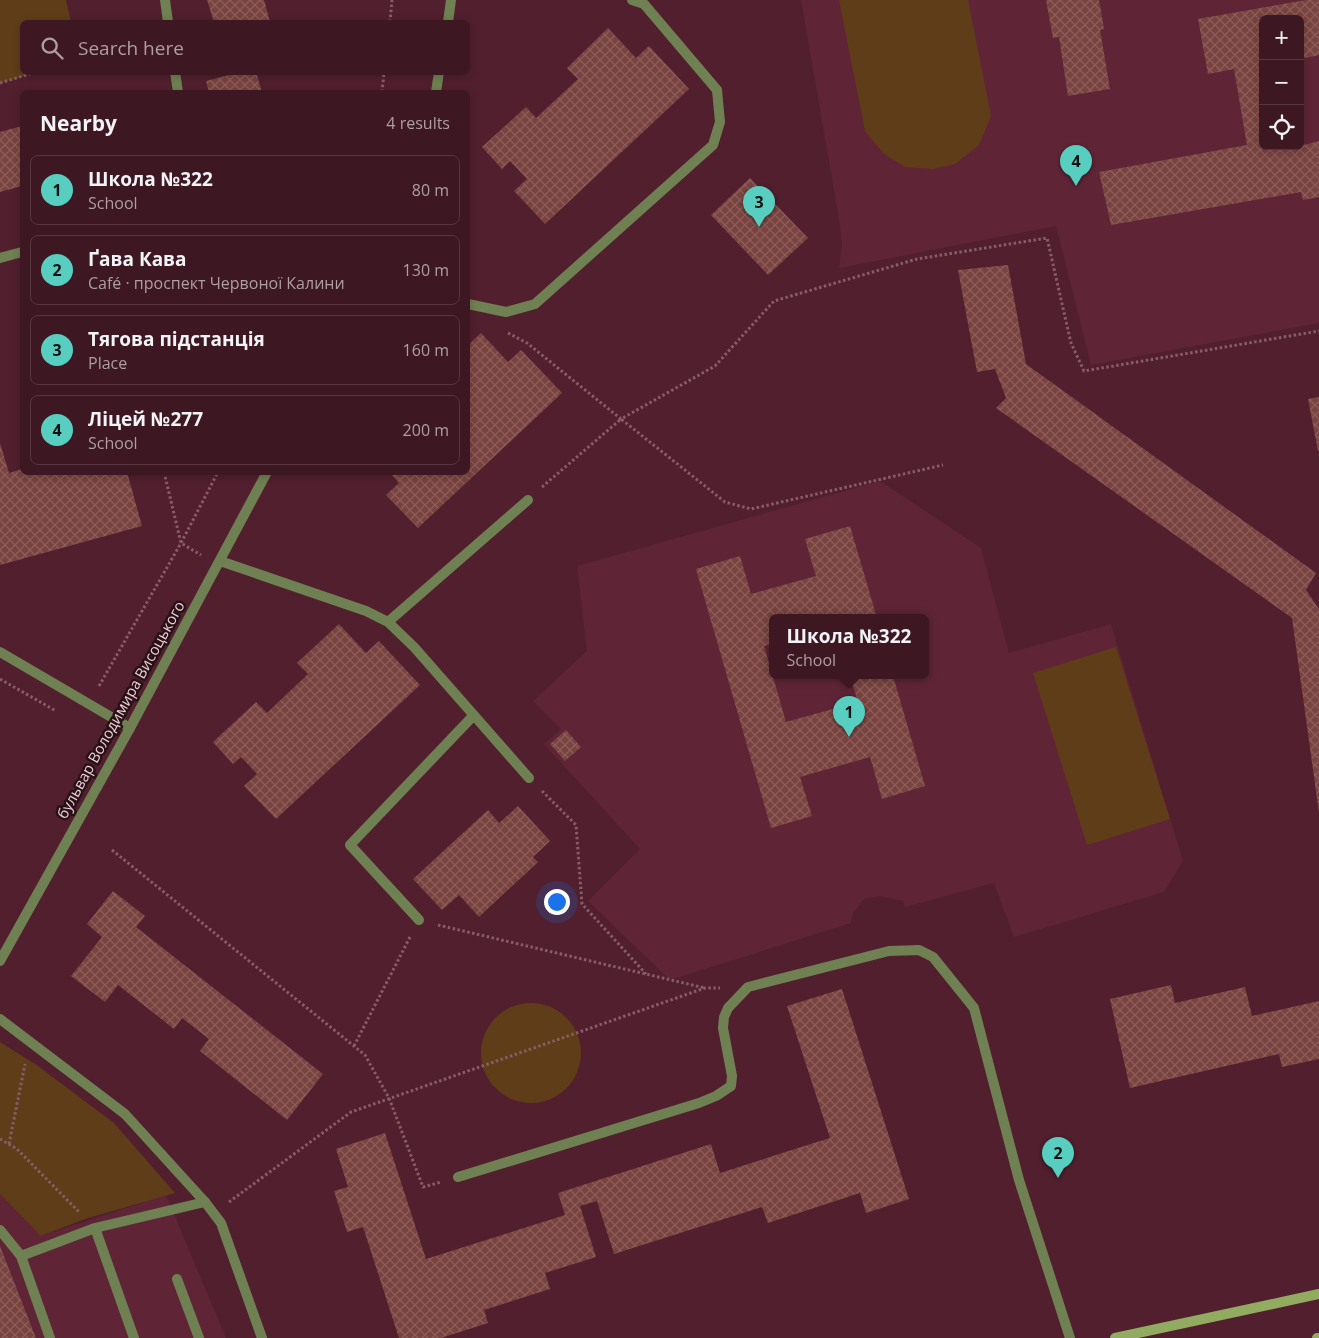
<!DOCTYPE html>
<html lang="en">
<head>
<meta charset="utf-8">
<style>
	:root { --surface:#3d1722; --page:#44202a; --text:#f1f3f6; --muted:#ad9fa5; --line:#563640; --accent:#58cec0 }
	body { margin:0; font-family:"Open Sans",sans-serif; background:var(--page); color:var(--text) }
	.controls { position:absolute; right:15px; top:15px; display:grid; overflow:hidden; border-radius:8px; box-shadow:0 2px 8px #0003 }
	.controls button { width:45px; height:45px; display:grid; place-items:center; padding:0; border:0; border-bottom:1px solid var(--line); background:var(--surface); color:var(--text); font:25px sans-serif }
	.you { position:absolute; left:556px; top:901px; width:18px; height:18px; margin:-12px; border:4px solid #fff; border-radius:50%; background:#1a73e8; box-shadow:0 0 0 8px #1a73e833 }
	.badge { display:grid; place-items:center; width:32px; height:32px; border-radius:50%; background:var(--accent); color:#111; font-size:16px; font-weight:700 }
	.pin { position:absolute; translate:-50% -41px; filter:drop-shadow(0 1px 2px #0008) }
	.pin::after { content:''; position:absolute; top:26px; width:18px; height:15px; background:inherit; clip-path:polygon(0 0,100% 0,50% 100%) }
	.popup { position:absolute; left:769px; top:614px; width:160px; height:65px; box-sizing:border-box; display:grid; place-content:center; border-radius:8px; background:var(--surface); filter:drop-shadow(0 1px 4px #0005); font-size:16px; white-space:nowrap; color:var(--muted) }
	.popup b { font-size:19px; color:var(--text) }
	.popup::after { content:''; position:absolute; left:50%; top:100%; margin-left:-10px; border:10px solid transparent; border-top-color:var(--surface) }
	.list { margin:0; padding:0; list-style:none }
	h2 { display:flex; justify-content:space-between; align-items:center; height:65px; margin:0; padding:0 20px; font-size:21px }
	h2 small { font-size:16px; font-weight:400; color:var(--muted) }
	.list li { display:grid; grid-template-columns:32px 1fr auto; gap:15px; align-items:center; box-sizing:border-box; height:70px; margin:0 10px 10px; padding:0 10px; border:1px solid var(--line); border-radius:8px }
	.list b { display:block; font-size:19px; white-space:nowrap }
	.list p { margin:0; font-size:16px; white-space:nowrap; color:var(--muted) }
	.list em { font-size:16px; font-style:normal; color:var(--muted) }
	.icon { flex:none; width:28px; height:28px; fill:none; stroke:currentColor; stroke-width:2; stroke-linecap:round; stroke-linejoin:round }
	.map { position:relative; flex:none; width:1319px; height:1338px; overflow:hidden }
	.search { position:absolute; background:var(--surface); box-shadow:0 2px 8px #0003; left:20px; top:20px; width:450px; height:55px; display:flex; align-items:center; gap:12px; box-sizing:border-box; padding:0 18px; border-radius:8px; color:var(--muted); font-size:19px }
	.panel { position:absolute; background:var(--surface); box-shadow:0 2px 8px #0003; left:20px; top:90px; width:450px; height:385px; border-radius:8px }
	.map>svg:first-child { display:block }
	.built { fill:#5f2536; fill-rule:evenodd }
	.green { fill:#5f3d18 }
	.building { fill:url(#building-cross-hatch) }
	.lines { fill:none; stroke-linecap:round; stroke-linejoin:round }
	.path { stroke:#895d68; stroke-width:3; stroke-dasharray:2.5 2.5; stroke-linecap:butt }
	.lane { stroke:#6f8052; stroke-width:10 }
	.street { stroke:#6f8052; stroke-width:10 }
	.secondary { stroke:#91ac60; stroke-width:10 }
	.labels { text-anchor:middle; stroke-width:5; stroke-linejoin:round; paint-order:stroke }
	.street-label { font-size:15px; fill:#efced5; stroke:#281218 }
</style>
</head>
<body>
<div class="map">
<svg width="1319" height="1338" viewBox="0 0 1319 1338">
	<defs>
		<pattern id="building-cross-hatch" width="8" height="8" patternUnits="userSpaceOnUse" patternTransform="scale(1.25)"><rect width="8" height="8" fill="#79433f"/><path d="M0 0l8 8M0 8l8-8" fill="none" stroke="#8c5d5a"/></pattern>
	</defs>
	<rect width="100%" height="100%" fill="#511f2d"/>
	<path class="built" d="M801,0H1319V323L1091,365L1056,226L839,268L842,247L840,225ZM1263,19H1300V146H1263Z
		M880,481L981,548L1009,653L1111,624L1183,861L1164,892L1014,937L994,883L905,907L903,901L880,896L864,899L853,913L851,923L670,980L588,901L640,849L544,744L561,729L533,701L587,651L577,566ZM773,618H925V676H773Z
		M0,1194L41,1236L166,1195L226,1338H0Z"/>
	<path class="green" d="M0,0H66L71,22H22V72L36,73L0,83Z
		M839,0H968L991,116L979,145L955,164L933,169L905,167L884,154L865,131Z
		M1116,647L1170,819L1087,845L1033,673Z
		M481 1053a50 50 0 1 1 100 0a50 50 0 1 1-100 0Z
		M0,1042L38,1066L114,1123L175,1193L85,1219L41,1236L0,1194Z"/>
	<path class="building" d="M207,0H264L270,22H214Z
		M1046,0H1099L1104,29L1100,30L1110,89L1068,96L1059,37L1053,38Z
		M1306,0H1319V55L1300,59V19H1263V146H1300L1319,141V197L1303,200L1301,192L1111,225L1099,172L1247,145L1234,69L1208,74L1198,19Z
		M608,28L636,58L649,46L689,89L545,224L514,191L527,179L510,161L502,169L482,147L526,107L536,118L578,79L567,68Z
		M228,72H256L262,92H209L206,81L229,75Z
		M22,126V186L0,192V132Z
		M750,178L808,238L768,275L711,215Z
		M1008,265L1026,364L1316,573L1306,590L1319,609V813L1292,618L996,408L1006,398L995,369L977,372L958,270Z
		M481,333L508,362L521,350L562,393L418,528L386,495L399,483L389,472H468V345Z
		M1319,397V451H1318L1308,399Z
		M0,443L9,473L22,469V472H127L142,526L0,565Z
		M850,526L877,618H773V644L764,646L786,722L858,702L850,676H893L925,786L882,799L870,757L800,777L812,816L771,828L696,569L740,556L751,594L816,576L805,539Z
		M339,624L366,653L379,641L420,685L276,819L244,786L257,774L241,757L233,764L213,742L256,702L267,713L308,674L297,663Z
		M566,730L581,747L565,761L550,744Z
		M518,806L550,841L533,857L538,862L479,917L459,895L442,910L413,879L488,810L499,823Z
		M113,891L145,916L136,927L323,1074L287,1120L200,1051L209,1039L182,1018L174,1029L118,985L105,1002L71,976L102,937L87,924Z
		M1171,985L1175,1003L1245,987L1252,1016L1319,1001V1059L1282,1067L1279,1054L1130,1088L1110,999Z
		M842,989L909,1199L866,1213L860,1193L768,1223L762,1207L614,1254L597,1201L580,1206L596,1257L545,1273L550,1289L484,1310L488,1323L441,1338H399L363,1227L347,1232L334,1191L348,1187L336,1149L385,1133L426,1259L565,1215L558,1193L711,1144L720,1173L801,1147L830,1138L787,1006Z
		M0,1246L36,1338H0Z"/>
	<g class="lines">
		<path class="path" d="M390,22L392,0
			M0,83L36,72
			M382,92L384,72
			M508,333L527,343L621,419L715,366L774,301L917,259L1047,238L1071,343L1084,371L1319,331
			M164,472L181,543L201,555
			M542,487L621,419L725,502L751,509L943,465
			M0,679L56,711
			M99,686L181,543L218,472
			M542,791L576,825L582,904L646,974
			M112,850L365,1055L389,1098L423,1187L441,1182
			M438,925L705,988
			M354,1046L410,937
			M0,1139L17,1149L80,1213
			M9,1144L25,1064
			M229,1202L351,1112L705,988H720"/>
		<path class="lane" d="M165,0L168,22
			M175,72L178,92
			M0,258L22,252
			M468,304L506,312L535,304L713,145L720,122L717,90L644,4L632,0
			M220,561L366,611L388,622L414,647L529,778
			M388,622L528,500
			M0,652L130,728
			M419,920L350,845L474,715
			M458,1177L699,1103L716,1096L731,1086L732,1076L723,1028L724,1017L728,1008L748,987L889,951L919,950L933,957L974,1008L1019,1180L1070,1338
			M95,1228L134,1338
			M0,1230L21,1256L50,1338
			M21,1256L95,1228L205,1202
			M177,1279L199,1338"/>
		<path class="street" d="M448,22L451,0
			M436,92L439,72
			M0,961L130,728L267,472
			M0,1019L125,1114L205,1202L221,1223L262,1338"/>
		<path class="secondary" d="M1115,1338L1319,1294
			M1317,1338H1319"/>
	</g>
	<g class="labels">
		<g class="street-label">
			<text transform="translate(121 710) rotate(-61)" y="5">бульвар Володимира Висоцького</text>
		</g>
	</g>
</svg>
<div class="controls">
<button>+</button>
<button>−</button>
<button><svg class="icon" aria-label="locate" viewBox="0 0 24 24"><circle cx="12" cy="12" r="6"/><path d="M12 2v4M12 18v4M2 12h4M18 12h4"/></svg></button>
</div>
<div class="you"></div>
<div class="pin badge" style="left:849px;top:737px">1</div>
<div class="popup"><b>Школа №322</b>School</div>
<div class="pin badge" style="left:1058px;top:1178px">2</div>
<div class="pin badge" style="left:759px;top:227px">3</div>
<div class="pin badge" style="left:1076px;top:186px">4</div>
<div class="search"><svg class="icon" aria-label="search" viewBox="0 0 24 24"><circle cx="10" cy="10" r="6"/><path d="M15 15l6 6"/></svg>Search here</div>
<section class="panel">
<h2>Nearby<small>4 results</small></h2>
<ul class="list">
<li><span class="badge">1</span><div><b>Школа №322</b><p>School</p></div><em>80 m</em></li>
<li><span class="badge">2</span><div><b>Ґава Кава</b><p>Café · проспект Червоної Калини</p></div><em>130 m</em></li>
<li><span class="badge">3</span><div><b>Тягова пiдстанцiя</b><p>Place</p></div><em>160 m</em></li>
<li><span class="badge">4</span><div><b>Ліцей №277</b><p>School</p></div><em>200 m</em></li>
</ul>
</section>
</div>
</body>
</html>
